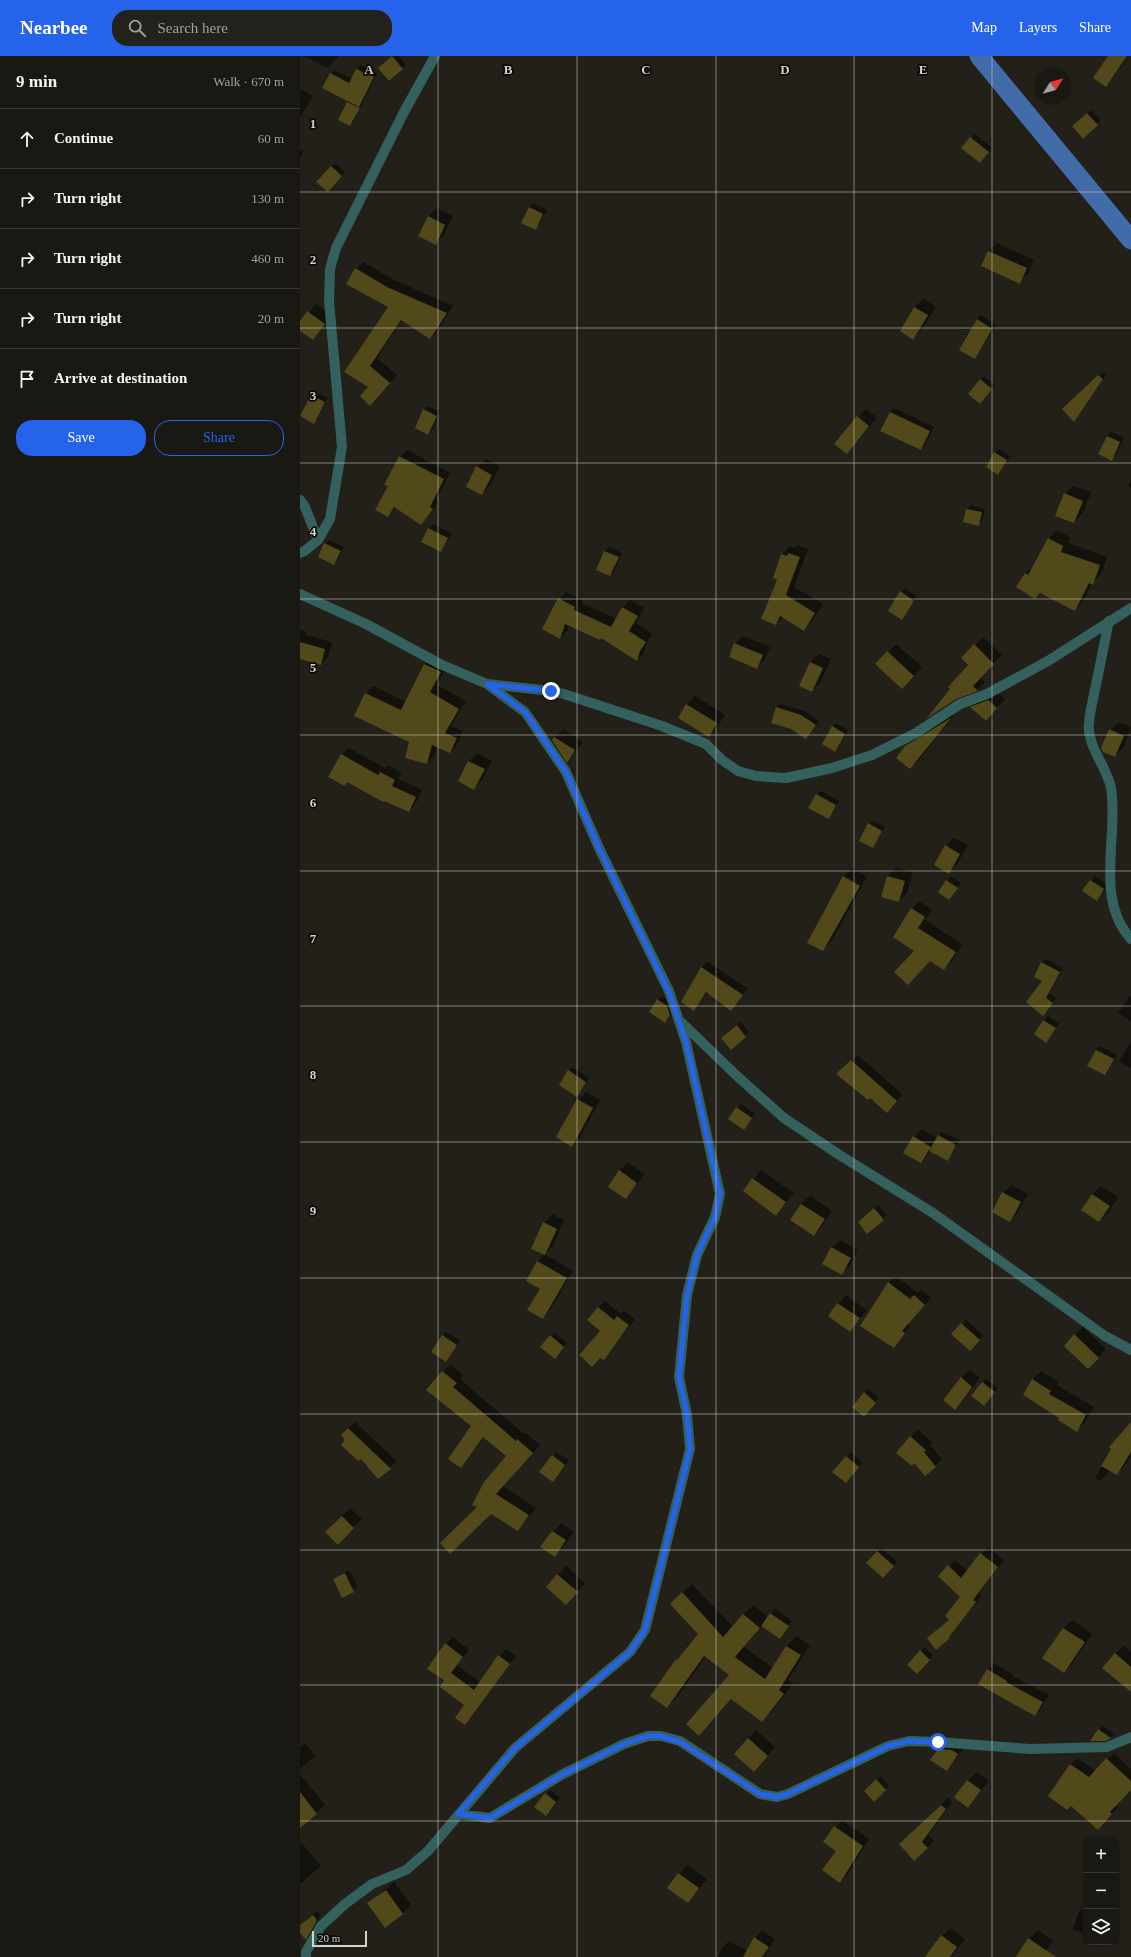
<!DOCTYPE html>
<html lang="en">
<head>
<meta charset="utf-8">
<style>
	:root { --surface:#1a1812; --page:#23211b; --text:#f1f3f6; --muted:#9fa09f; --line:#383732; --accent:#2563eb }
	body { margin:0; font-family:"Times New Roman",serif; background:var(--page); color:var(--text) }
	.controls { position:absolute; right:12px; bottom:12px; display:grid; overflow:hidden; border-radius:8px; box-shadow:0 1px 3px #0004 }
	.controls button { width:36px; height:36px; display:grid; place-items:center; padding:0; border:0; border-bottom:1px solid var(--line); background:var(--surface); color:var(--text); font:20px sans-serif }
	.compass { position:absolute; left:735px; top:12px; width:36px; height:36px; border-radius:50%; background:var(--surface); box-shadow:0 1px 3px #0004; rotate:53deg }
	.scale { position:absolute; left:12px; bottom:10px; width:55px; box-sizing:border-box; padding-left:4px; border:2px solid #d3d2cd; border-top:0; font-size:11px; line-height:14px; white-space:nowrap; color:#d3d2cd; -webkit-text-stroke:3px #0a0a06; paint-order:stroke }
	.stop { position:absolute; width:12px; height:12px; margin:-9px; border:3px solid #2563eb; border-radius:50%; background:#fff }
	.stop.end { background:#2563eb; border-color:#fff; box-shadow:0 1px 4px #0008 }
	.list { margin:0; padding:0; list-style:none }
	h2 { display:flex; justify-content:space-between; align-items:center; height:52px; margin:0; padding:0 16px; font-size:17px }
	h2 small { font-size:13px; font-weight:400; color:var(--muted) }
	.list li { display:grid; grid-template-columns:26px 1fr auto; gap:12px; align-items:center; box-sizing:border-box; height:60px; padding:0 16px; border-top:1px solid var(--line) }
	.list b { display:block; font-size:15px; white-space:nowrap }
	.list em { font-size:13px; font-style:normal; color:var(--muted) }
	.actions { display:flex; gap:8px; padding:12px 16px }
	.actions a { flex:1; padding:9px 0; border:1px solid var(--accent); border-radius:16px; text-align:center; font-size:14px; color:var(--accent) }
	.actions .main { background:var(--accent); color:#fff }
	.icon { flex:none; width:22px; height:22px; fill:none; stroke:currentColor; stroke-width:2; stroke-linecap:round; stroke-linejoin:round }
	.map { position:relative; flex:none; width:831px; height:1901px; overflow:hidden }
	header { display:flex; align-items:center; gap:24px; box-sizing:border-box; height:56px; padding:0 20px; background:var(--accent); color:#fff }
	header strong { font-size:19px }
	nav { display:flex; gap:22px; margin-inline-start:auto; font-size:14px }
	.search { width:280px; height:36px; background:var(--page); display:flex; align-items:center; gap:10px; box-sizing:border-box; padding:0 14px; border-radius:16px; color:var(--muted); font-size:15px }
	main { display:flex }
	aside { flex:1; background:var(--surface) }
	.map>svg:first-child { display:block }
	.shadow { fill:#0007 }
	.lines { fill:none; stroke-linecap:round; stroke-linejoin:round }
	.canal { stroke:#426baa; stroke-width:19 }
	.building { fill:#52491a }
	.street { stroke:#34605e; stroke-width:10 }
	.route { stroke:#2563eb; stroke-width:5 }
	.grid { fill:none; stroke:#d3d2cd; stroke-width:1; stroke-opacity:0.55 }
	.grid-label { font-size:13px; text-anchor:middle; font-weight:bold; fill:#d3d2cd; stroke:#0a0a06; stroke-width:3.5; stroke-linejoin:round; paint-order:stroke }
</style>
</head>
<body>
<header>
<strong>Nearbee</strong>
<div class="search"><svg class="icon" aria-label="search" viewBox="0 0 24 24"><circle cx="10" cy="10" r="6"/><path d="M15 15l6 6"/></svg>Search here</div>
<nav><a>Map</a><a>Layers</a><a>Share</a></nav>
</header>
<main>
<aside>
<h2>9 min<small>Walk · 670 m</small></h2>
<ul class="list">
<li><svg class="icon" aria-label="ahead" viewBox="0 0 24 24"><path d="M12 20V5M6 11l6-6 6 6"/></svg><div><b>Continue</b></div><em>60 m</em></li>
<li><svg class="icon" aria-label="right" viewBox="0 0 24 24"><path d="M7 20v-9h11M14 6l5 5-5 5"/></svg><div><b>Turn right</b></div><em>130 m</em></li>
<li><svg class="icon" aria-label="right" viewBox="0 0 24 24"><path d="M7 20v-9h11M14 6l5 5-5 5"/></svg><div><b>Turn right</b></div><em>460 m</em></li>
<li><svg class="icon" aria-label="right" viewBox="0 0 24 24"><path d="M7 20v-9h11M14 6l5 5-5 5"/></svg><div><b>Turn right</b></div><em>20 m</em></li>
<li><svg class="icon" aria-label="arrive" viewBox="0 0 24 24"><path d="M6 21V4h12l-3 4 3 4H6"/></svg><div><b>Arrive at destination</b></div></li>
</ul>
<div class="actions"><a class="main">Save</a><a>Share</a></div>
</aside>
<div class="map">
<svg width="831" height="1901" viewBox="0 0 831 1901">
	<rect width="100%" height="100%" fill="#222018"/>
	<path class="shadow" d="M4,0H39L28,12Z
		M93,0H99L106,9L102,12L83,8Z
		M809,0H828L814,21L806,29Z
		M60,9L77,17L54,65L50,69L39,64L49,45L31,18L34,14L52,23Z
		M0,33L13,40L0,62Z
		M791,54L801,64L783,81L777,67Z
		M675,78L692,92L684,102L663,92Z
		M0,94L3,95L0,103Z
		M35,107L45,116L32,131L31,111Z
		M233,147L247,154L239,169L236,173L222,167L229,151Z
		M137,152L153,160L144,179L135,187L128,161Z
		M697,187L734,204L728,218L719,226L683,209L689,195Z
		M63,206L94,224L153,250L137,275L130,282L102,264L77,302L97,319L77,341L70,330L45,315L89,251L56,213Z
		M623,243L636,251L621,274L613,282L601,275L615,251Z
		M16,248L32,259L13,283L0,274V267Z
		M681,259L696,269L675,301L677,263Z
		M803,316L806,319L774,365L767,349Z
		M684,320L695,329L684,343L681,324Z
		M16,336L28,342L14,366L12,340Z
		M128,350L140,356L132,374L128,377L124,354Z
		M594,352L634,371L625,389L621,393L582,374L590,356Z
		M566,353L577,362L547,397L558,361Z
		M811,376L824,382L815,400L811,404L807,380Z
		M699,393L710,400L698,418L695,397Z
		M107,394L150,417L136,444L139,446L121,468L96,451L88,460L89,430L100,401Z
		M186,403L200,410L190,429L182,438L177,411Z
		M831,425V432L828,430Z
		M773,430L791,436L783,457L774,466L765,438Z
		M671,449L685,453L682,465L678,469L664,466L667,453Z
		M133,468L152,478L141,495L122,485Z
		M757,474L771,482L768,487L807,501L801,519L792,527L783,545L775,554L741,536L735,542L717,530L726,517L734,509L749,482Z
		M29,484L44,491L38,504L34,508L25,488Z
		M497,489L508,493L494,531L523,548L512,565L504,574L483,561L476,568L482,499L490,490L495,492Z
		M309,491L322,497L314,515L310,519L297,513L305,495Z
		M605,532L617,540L605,558L601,536Z
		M266,536L282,544L281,547L316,563L323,551L330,544L344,552L336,567L352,578L347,587L344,597L337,604L302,581L269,569L267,575L260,582L259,543Z
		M0,574L7,577L6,579L32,586L28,601L21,608L0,601Z
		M443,580L470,591L465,603L457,612L435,588Z
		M683,581L702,599L680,621L685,626L677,634L656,642L669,609L662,602Z
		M596,588L622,611L611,623L577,608Z
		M519,598L531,603L520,627L512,635L500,629L511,606Z
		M132,601L147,609L137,629L166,645L151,670L163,675L157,689L150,696L137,690L134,700L127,707L110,686L66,638L73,630L106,646L125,608Z
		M697,637L705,643L694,655L672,651L680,643Z
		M395,640L425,659L417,671L409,679L387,649Z
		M480,648L505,655L519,665L506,682L491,672L476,652Z
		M655,657L619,704L610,712L606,691L614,682Z
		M819,666L831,671V673L823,692L814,700L810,674Z
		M536,667L548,674L535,695L532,671Z
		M263,673L283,686L268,705L253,684Z
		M49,692L85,712L88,709L102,717L98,723L122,734L116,747L109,755L48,725L45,729L42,699Z
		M177,697L192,705L182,724L174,733L159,725L169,705Z
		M521,735L539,745L528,762L517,739Z
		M572,764L585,771L573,791L569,768Z
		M654,782L668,789L657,808L649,817L646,790Z
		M552,812L567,821L531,886L522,894L508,887L544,820Z
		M596,812L613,816L607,837L599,845L587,820Z
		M651,820L661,827L649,843L640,835Z
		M795,820L808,829L797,844L784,835Z
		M619,845L632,854L625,864L662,888L652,905L644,912L594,880L612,853Z
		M746,903L763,912L749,937L756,942L747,954L742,907Z
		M408,906L448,933L431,953L407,936L394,954L382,946L402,911Z
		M362,940L371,946L374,955L365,966L358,944Z
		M830,940L831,941V965L818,957Z
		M748,960L759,968L746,985L735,978Z
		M441,966L449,976L431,992L426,978Z
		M831,986V1012L819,1005Z
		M800,990L817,999L805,1018L796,994Z
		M558,999L602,1038L593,1050L543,1012Z
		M272,1011L289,1022L277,1040L269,1015Z
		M286,1036L300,1044L280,1081L272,1089L278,1044Z
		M441,1048L455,1058L444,1072L437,1052Z
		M622,1073L637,1082L642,1076L660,1084L648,1104L631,1095L621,1106L614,1081Z
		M328,1107L345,1118L326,1142L319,1115Z
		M461,1114L494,1137L476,1158L444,1135Z
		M711,1129L728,1138L718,1156L710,1165L703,1137Z
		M801,1130L818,1141L808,1157L799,1165L793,1138Z
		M510,1140L532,1155L522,1170L514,1179L501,1148Z
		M578,1149L587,1159L583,1163L563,1162Z
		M252,1158L264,1164L253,1190L245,1198L273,1215L250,1254L243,1262L229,1254L241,1232L227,1224L238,1205L245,1198L232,1192L244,1167Z
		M540,1184L558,1194L550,1209L542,1217L532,1192Z
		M596,1220L618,1237L621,1233L631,1242L608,1268L610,1270L594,1291L561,1269L589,1226Z
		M546,1239L567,1254L550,1275L529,1260Z
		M305,1245L321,1258L324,1255L335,1263L303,1303L298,1251Z
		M666,1264L683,1279L674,1290L653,1278Z
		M783,1271L806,1293L796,1303L775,1279Z
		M146,1276L160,1284L146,1305L142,1280Z
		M254,1276L267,1287L259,1297L251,1280Z
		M150,1308L163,1319L160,1323L224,1378L226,1377L240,1389L203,1430L236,1452L218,1474L191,1456L179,1451L207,1400L184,1381L161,1411L172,1370L128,1334Z
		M670,1314L680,1322L655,1352L661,1322Z
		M741,1315L759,1326L757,1329L794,1351L785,1366L777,1374L760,1361L724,1339L733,1323Z
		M686,1323L698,1332L688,1344L683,1327Z
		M568,1333L579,1342L568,1356L564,1337Z
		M55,1366L97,1405L78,1422L42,1379Z
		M831,1367V1400L824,1411L817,1418L811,1414L800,1425L795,1422L812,1393Z
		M618,1374L632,1386L630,1389L642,1403L635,1410L614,1406L611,1381Z
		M256,1396L269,1404L253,1425L241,1416Z
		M551,1396L562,1406L549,1422L534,1416Z
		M50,1452L62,1463L38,1487L26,1476Z
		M261,1467L274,1476L263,1491L255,1499L242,1490Z
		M688,1491L704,1504L679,1537L682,1539L649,1581L628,1582L650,1563L662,1541L649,1510L655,1504L668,1515Z
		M581,1492L597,1506L587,1517L577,1496Z
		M266,1510L285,1527L274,1539L247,1531Z
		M49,1514L58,1531L42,1540L34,1523Z
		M392,1528L433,1571L453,1549L468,1561L475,1553L492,1565L480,1582L462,1570L444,1591L473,1612L487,1590L496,1580L510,1589L488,1624L493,1628L472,1655L462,1665L432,1642L409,1669L431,1619L406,1600L377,1641L367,1651L377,1604L399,1577L381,1538Z
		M772,1564L792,1578L772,1608L764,1616L744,1602L764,1572Z
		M153,1581L169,1594L157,1609L181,1627L199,1600L206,1593L216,1600L165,1668L166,1649L146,1624V1588Z
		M824,1590L831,1596V1634L815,1598Z
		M624,1591L633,1599L621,1613L620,1595Z
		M694,1607L713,1618L712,1620L749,1639L741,1652L735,1659L688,1614Z
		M803,1670L814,1678L810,1682L799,1674Z
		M456,1674L475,1691L462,1706L448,1683Z
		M648,1685L666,1690L646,1714L639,1693Z
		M5,1687L15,1700L0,1713V1691Z
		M814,1697L831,1713V1733L816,1749L818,1751L804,1766L750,1740L771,1708L777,1702L796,1715Z
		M676,1716L689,1725L668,1750L655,1741Z
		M0,1718L25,1749L3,1768L0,1765Z
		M581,1720L589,1730L574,1744L565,1735Z
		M250,1734L260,1742L249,1755L246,1738Z
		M648,1742L652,1746L628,1779L634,1785L627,1792L600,1788Z
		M542,1764L569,1783L547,1819L540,1826L538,1795L524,1786Z
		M0,1785L21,1810L0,1828Z
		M387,1809L407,1823L388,1846L368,1832Z
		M94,1826L111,1849L103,1857L69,1847Z
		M786,1849V1878L773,1874L778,1857Z
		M17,1855L21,1860L6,1882L0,1875V1869Z
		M650,1872L665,1883L651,1901H634L642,1880Z
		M738,1874L753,1885L742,1901H717L729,1883Z
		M462,1875L475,1883L464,1901H418L422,1892L429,1885L448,1895L455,1882Z"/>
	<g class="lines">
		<path class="canal" d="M679,0L831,184"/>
	</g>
	<path class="building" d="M92,0L103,13L89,25L78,12Z
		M808,0H827L806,31L793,22Z
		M56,13L74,21L59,51L22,32L30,17L49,27Z
		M47,46L60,52L50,70L38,64Z
		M787,57L798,69L783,83L772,70Z
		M670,81L689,96L680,107L661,92Z
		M31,110L42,120L28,136L16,126Z
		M229,151L243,158L236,174L221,167Z
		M128,160L145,169L136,189L118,180Z
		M688,195L727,212L720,228L681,210Z
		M55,212L87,231L147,257L130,283L101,264L70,310L90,327L70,350L60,340L68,331L44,316L88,251L46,228Z
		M614,251L628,259L613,284L600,275Z
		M7,255L25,268L13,284L0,275V265Z
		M677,263L692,273L675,303L659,294Z
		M798,319L803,323L774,366L762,353Z
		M680,323L692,333L680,348L668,338Z
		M11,339L25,346L14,368L0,360Z
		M123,353L137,360L128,379L115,372Z
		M590,356L630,375L621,394L580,375Z
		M557,360L569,370L547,398L534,388Z
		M807,380L820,386L812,405L798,398Z
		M694,396L707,404L698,419L686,411Z
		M99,400L144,423L130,451L133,453L121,469L94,451L88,461L75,454L88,430L84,429Z
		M176,410L192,419L182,439L166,431Z
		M764,437L783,445L774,467L755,460Z
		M666,453L682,456L679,470L663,466Z
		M128,472L148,482L141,496L121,486Z
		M748,482L763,490L761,496L800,509L793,529L789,527L775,555L740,537L735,543L716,531L725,517L728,519Z
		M24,487L41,495L34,509L18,501Z
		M304,495L319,501L310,520L296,514Z
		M488,497L500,501L486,539L515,557L504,575L480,560L476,569L461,563L477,524L473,522L481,498L487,500Z
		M600,535L614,545L602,564L588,555Z
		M258,542L275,551L274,554L311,571L322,551L338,560L329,575L346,586L340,595L337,605L301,582L300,584L265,568L260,583L242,573Z
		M0,586L25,593L21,609L0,603Z
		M434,587L463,599L457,613L429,601Z
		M674,588L694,608L673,630L678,635L656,643L627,662L650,633L648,631L668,609L661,602Z
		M587,595L614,620L602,633L575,608Z
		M510,606L523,612L512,636L499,630Z
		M124,608L141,616L130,636L159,653L145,677L157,682L150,697L132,689L127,708L105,702L109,686L54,660L65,637L101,654Z
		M688,644L697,652L686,665L670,651Z
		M386,648L417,667L409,681L378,662Z
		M476,651L501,659L516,669L506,683L491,673L471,667Z
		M651,662L610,713L596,702L605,690Z
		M532,670L545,678L535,696L522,688Z
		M809,673L824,680L815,701L803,696L801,692Z
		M254,681L275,694L267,707L252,684Z
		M41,698L78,719L80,716L95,724L92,730L116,741L109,756L84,745L83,746L47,726L45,730L28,721Z
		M168,705L185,713L174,734L158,725Z
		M516,738L536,749L529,763L508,752Z
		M568,767L582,775L573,792L559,785Z
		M645,789L660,798L649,818L634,809Z
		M543,820L560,830L523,895L507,887Z
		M587,820L605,825L599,846L581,841Z
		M646,824L658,832L649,844L638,836Z
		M790,824L804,833L797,845L782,835Z
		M611,852L625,861L618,872L656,896L644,914L630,905L608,929L594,916L614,895L593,881Z
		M741,906L760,916L746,942L753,947L743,960L726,946L742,925L734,921Z
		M401,911L443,939L431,955L406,936L394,955L381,946Z
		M357,943L367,950L370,959L365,967L349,956Z
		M743,964L756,972L746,987L734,978Z
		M437,969L446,981L431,994L421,982Z
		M796,994L814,1003L805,1019L787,1010Z
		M551,1004L597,1045L587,1057L570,1042L568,1044L536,1018Z
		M268,1014L286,1026L277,1041L259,1029Z
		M277,1043L293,1052L272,1091L256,1081Z
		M436,1051L452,1062L444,1074L428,1063Z
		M638,1079L656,1089L648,1105L629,1095Z
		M613,1080L631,1091L621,1107L603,1097Z
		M319,1114L337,1127L326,1143L308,1131Z
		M452,1122L486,1146L476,1160L443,1135Z
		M702,1136L721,1146L710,1166L692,1156Z
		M792,1138L810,1150L799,1166L781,1154Z
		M501,1148L525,1163L514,1180L490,1164Z
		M574,1152L584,1164L567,1178L558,1166Z
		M243,1166L257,1173L245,1199L231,1193Z
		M531,1191L551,1202L542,1219L522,1208Z
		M237,1205L267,1222L243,1263L227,1254L240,1233L226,1225Z
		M588,1226L610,1243L614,1239L625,1249L602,1275L605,1277L594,1292L560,1270Z
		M537,1247L560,1262L550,1276L528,1260Z
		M298,1251L314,1264L317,1260L329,1269L304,1304L300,1302L292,1311L279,1299L300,1275L287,1264Z
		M661,1267L680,1284L670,1295L651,1278Z
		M774,1278L799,1302L788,1313L764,1290Z
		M142,1279L157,1289L146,1306L131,1296Z
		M250,1279L264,1291L255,1303L240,1291Z
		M142,1315L157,1327L153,1331L216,1385L217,1383L233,1397L196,1438L229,1459L218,1475L191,1458L150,1498L140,1487L177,1451L172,1449L184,1426L206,1400L183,1381L161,1412L148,1403L171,1370L126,1334Z
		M661,1321L672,1331L655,1354L643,1344Z
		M732,1323L751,1335L749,1338L786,1359L777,1376L758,1364L759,1362L723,1339Z
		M682,1326L695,1336L684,1350L671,1340Z
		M564,1336L576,1347L564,1361L552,1351Z
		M831,1366V1396L817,1419L801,1410L811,1393L809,1391Z
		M48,1372L91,1413L78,1423L61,1403L58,1405L41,1389L45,1384L41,1379Z
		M610,1380L626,1394L624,1396L636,1411L625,1420L614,1407L612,1410L596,1397Z
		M252,1399L265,1409L253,1426L239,1416Z
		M546,1400L559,1411L546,1427L532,1416Z
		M42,1460L54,1472L38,1489L25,1476Z
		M252,1475L266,1484L255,1501L240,1491Z
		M577,1495L594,1510L583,1522L566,1507Z
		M680,1497L698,1511L673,1544L676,1546L649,1581L650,1582L636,1594L627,1582L649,1564L645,1560L660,1541L638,1520L648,1509L661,1522Z
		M45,1517L54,1536L42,1542L33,1523Z
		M257,1518L278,1536L266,1549L246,1531Z
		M382,1536L423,1581L443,1558L460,1572L435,1601L465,1623L486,1590L501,1599L479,1634L484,1638L462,1666L431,1643L399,1680L386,1668L429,1619L404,1600L367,1652L350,1640L376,1603L377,1604L398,1578L370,1548Z
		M470,1557L489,1570L480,1583L461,1570Z
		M763,1572L785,1586L764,1617L742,1602Z
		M145,1587L163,1601L151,1617L174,1634L198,1599L210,1608L165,1669L155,1662L164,1649L140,1631L144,1624L127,1613Z
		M620,1594L630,1604L617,1618L607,1609Z
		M815,1597L831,1611V1636L802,1612Z
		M687,1613L707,1625L706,1626L743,1646L735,1660L678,1628Z
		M798,1673L811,1682L806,1685H790Z
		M448,1682L468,1700L454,1716L434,1698Z
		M638,1693L652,1694L658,1698L647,1715L630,1704Z
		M806,1702L831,1725V1734L810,1756L812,1758L798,1774L771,1750L767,1754L748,1740L770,1708L789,1721Z
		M576,1723L586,1734L574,1746L564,1735Z
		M667,1724L681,1734L668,1752L654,1741Z
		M0,1736L17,1758L0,1772Z
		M245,1737L256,1746L246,1760L234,1751Z
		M641,1749L646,1753L622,1786L628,1792L614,1805L599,1788Z
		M534,1770L563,1790L540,1827L522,1814L536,1795L523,1786Z
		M378,1817L399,1832L388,1847L367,1832Z
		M86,1834L103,1858L85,1872L67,1847Z
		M13,1859L17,1864L6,1884L0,1877V1869Z
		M641,1879L657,1891L650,1901H625Z
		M454,1881L469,1891L462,1901H443Z
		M728,1882L756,1901H716Z"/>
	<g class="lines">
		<path class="street" d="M0,444L5,451L18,484
			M0,497L6,494L18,484L30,463L42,391L29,245L30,213L36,192L104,56L135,0
			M0,538L66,568L140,608L187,628L225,656L266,716L299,792L369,935L386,986L420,1138L415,1161L397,1199L387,1239L379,1321L387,1359L390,1393L345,1574L330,1596L215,1692L128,1795L106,1814L72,1828L45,1848L21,1870L6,1896V1901
			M809,565C804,588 800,611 795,633C793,644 790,655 789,666C786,690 807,710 811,732C819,780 794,843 831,883
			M187,628L251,635L264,638L362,670L406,688L422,704L438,715L456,720L486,722L532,712L572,699L616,677L660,648L687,638L748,605L831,552
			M380,965L437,1020L484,1062L538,1098L633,1157L805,1280L831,1294
			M159,1758L190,1762L263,1718L324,1688L348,1680H361L380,1685L460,1738L477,1741L488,1738L588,1690L609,1685L638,1686L730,1693L807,1691L831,1681"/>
	</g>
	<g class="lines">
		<path class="route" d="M251,635L187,628L225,656L266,716L299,792L369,936L386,986L420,1138L415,1161L397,1199L387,1239L379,1321L387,1359L390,1393L345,1574L330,1596L215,1692L158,1758L190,1762L263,1718L324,1688L348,1680H361L380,1686L460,1738L477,1741L488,1738L588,1690L609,1685L638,1686"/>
	</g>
	<path class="grid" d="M138,0V1901M277,0V1901M416,0V1901M554,0V1901M692,0V1901M0,136H831M0,272H831M0,407H831M0,543H831M0,679H831M0,815H831M0,950H831M0,1086H831M0,1222H831M0,1358H831M0,1494H831M0,1629H831M0,1765H831"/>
	<g class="grid-label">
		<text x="69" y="18">A</text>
		<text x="208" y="18">B</text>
		<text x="346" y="18">C</text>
		<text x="485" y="18">D</text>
		<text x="623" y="18">E</text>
		<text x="13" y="72">1</text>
		<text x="13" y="208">2</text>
		<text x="13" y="344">3</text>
		<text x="13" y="480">4</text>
		<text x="13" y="616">5</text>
		<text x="13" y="751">6</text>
		<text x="13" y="887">7</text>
		<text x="13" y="1023">8</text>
		<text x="13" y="1159">9</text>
	</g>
</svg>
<div class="controls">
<button>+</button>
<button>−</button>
<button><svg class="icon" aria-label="layers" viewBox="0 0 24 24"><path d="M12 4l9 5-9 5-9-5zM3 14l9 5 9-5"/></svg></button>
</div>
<svg class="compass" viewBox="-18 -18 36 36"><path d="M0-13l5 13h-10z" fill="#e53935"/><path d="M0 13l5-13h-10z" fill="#9fa09f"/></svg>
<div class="scale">20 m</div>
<div class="stop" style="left:638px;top:1686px"></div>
<div class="stop end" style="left:251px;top:635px"></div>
</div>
</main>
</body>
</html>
